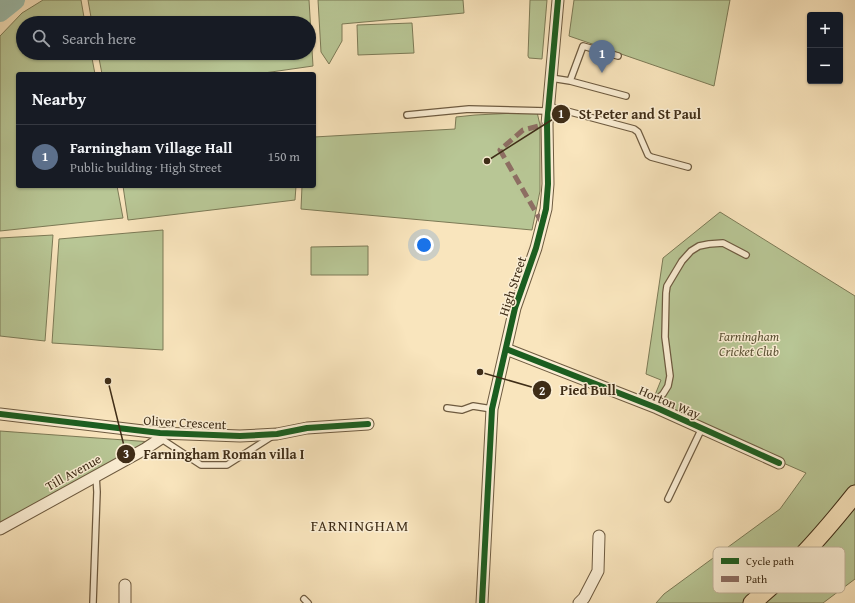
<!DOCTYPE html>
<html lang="en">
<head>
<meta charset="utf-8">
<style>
	:root { --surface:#171b24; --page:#242831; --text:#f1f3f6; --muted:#9ea1a6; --line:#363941; --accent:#c59692 }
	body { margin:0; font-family:"Gentium Book Plus",serif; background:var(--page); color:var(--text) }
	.controls { position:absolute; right:12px; top:12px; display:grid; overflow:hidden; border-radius:4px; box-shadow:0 1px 3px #0004 }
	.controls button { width:36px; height:36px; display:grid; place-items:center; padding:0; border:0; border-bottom:1px solid var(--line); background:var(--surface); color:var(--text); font:20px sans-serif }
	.you { position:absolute; left:424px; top:245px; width:14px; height:14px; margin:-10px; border:3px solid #fff; border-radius:50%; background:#1a73e8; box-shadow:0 0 0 6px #1a73e833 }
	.badge { display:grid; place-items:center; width:26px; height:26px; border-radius:50%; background:var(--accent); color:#fff; font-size:13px; font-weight:700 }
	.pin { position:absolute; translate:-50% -33px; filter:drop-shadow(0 1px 2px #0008) }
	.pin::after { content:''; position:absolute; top:21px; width:14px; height:12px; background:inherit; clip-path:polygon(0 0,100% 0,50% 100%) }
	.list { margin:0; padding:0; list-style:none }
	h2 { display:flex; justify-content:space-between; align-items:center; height:52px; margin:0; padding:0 16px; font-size:17px }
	h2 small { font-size:13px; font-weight:400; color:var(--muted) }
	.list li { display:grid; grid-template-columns:26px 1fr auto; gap:12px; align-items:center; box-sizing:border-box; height:64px; padding:0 16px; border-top:1px solid var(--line) }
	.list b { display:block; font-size:15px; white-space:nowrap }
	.list p { margin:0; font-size:13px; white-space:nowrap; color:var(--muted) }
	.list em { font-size:13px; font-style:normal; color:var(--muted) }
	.icon { flex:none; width:22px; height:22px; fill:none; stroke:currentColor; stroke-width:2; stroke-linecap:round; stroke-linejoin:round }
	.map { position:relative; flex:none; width:855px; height:603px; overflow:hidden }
	.search { position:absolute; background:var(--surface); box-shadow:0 1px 3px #0004; left:16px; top:16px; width:300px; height:44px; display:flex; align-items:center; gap:10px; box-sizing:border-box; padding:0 14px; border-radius:22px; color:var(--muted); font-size:15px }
	.panel { position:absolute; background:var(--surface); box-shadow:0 1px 3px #0004; left:16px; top:72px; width:300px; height:116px; border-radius:4px }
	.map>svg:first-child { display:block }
	.green { fill:#b8c695; stroke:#7c7a56 }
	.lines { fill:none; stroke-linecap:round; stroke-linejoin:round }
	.river { stroke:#9ebfae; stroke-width:20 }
	.service-casing { stroke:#6e5b40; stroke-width:8 }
	.minor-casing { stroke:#6e5b40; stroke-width:13 }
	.primary-casing { stroke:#3f2d17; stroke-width:19 }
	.service { stroke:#fbeed4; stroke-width:5.5 }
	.minor { stroke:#fbeed4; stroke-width:11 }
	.primary { stroke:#f9e5bd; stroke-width:17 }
	.quiet { stroke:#8d6e63; stroke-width:5; stroke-dasharray:10 5; stroke-linecap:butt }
	.cycleway-casing { stroke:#fbeed4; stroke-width:8 }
	.cycleway { stroke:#1b5e20; stroke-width:6 }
	.labels { text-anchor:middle; stroke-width:3; stroke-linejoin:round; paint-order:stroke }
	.street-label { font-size:13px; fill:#3f2d17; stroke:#fbeed4 }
	.park-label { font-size:13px; font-style:italic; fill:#5d5336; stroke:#fbeed4 }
	.quarter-label { font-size:15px; letter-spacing:1px; fill:#3f2d17; stroke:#fbeed4 }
	.key { fill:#fbeed4; stroke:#c3b49b; stroke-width:1 }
	.key-label { font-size:11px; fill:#3f2d17 }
	.leader { fill:none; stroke:#3f2d17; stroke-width:1.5 }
	.callout-dot { fill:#3f2d17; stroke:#fbeed4; stroke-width:1.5 }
	.mark-label { font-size:12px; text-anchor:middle; font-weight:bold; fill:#fff }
	.callout-label { font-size:14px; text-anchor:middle; font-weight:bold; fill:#3f2d17; stroke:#fbeed4; stroke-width:3; stroke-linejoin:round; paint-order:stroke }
</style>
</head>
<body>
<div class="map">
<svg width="855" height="603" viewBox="0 0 855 603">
	<rect width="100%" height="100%" fill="#f9e5bd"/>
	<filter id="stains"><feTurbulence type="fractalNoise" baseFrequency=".005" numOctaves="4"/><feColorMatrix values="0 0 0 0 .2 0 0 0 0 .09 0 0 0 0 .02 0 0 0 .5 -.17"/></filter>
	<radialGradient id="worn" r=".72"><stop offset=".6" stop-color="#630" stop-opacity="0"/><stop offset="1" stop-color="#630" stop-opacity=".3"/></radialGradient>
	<path class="green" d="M43,0H81L85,23H23V53H91L95,74H18V186H117L123,218L0,231V36L22,13Z
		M88,0H309L313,66L257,74H102L98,53H309V23H92Z
		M318,0H463L464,13L342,24V41L329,64L321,52Z
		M530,0H547L542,59L529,58L528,56Z
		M574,0H730L714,86L569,36Z
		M412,23L414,53L358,55L357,25Z
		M537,112L540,125V191L532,230L301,209L302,186H314V137L455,129L456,117L475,115Z
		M123,186H296L295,200L128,220Z
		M720,212L855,296V579L823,603H656L664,594L780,509L806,473L651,405L661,380L646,374L663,258Z
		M163,230V350L52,343L59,239Z
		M53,235L45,341L0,336V238Z
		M368,246V275H311V247Z
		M0,431L152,442L0,529Z"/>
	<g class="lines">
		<path class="river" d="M0,12L15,0"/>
		<g class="service-casing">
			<path id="service" d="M551,78L570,81L583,46L618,56
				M570,81L626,96
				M548,106L634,129L638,132L648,155L651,157L688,167
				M407,115L469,109L547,111
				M651,405L663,394L668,386L670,376L665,337L666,293L667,286L682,261L691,251L699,246L709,244L723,243L746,255
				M447,408L462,410L473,406L492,409
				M160,438L201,465H227L271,437
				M668,499L702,428
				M304,599L308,603
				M93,603L97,492L96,475"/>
		</g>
		<g class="minor-casing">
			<path id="minor" d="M506,349L657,408L779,463
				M0,414L160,433L240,436L277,434L307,428L368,424
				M0,529L145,449L160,439
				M125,585V603
				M482,603L492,409L515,308L536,248L546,209L548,184L547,124L558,0
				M579,603L584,598L598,571L599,536"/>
		</g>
		<g class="primary-casing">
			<path id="primary" d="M752,603C791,571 824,533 855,494"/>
		</g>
		<use href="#service" class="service"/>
		<use href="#minor" class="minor"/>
		<use href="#primary" class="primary"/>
		<path class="quiet" d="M542,223L500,150L523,130L547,124"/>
		<g class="cycleway-casing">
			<path id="cycleway" d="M506,349L657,408L779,463
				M0,414L160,433L240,436L277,434L307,428L368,424
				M482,603L492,409L515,308L536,248L546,209L548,184L547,124L558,0"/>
		</g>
		<use href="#cycleway" class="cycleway"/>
	</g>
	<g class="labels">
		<g class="street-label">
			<text transform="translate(512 286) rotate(-72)" y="5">High Street</text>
			<text transform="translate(670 402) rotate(23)" y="5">Horton Way</text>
			<text transform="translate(185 422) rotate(3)" y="5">Oliver Crescent</text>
			<text transform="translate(73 472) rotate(-29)" y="5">Till Avenue</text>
		</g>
		<g class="park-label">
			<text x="749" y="341">Farningham<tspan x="749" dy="15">Cricket Club</tspan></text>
		</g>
		<g class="quarter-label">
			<text x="360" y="531">FARNINGHAM</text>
		</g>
	</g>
	<rect x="713" y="547" width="132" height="46" rx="6" class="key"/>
	<rect x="721" y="558" width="18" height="6" fill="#1b5e20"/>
	<rect x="721" y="576" width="18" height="6" fill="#8d6e63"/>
	<g class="key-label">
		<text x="746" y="565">Cycle path</text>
		<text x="746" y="583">Path</text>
	</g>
	<path class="leader" d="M487 161L561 114M480 372L542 390M108 381L126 454"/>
	<g class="callout-dot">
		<circle cx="487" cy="161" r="4"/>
		<circle cx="480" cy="372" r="4"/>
		<circle cx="108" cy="381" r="4"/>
		<circle cx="561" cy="114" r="10"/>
		<circle cx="542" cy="390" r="10"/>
		<circle cx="126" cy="454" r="10"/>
	</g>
	<g class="mark-label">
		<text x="561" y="118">1</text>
		<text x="542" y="395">2</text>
		<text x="126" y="458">3</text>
	</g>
	<g class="callout-label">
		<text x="640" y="119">St Peter and St Paul</text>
		<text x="588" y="395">Pied Bull</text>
		<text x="224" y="459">Farningham Roman villa I</text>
	</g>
	<rect width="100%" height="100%" filter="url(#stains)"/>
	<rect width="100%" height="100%" fill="url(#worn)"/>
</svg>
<div class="controls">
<button>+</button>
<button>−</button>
</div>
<div class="you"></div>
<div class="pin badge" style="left:602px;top:73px;background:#5c6f8a">1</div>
<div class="search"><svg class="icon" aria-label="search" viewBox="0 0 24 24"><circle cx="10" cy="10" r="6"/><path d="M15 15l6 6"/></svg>Search here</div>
<section class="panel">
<h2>Nearby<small></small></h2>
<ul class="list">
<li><span class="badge" style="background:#5c6f8a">1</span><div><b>Farningham Village Hall</b><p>Public building · High Street</p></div><em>150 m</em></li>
</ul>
</section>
</div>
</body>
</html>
